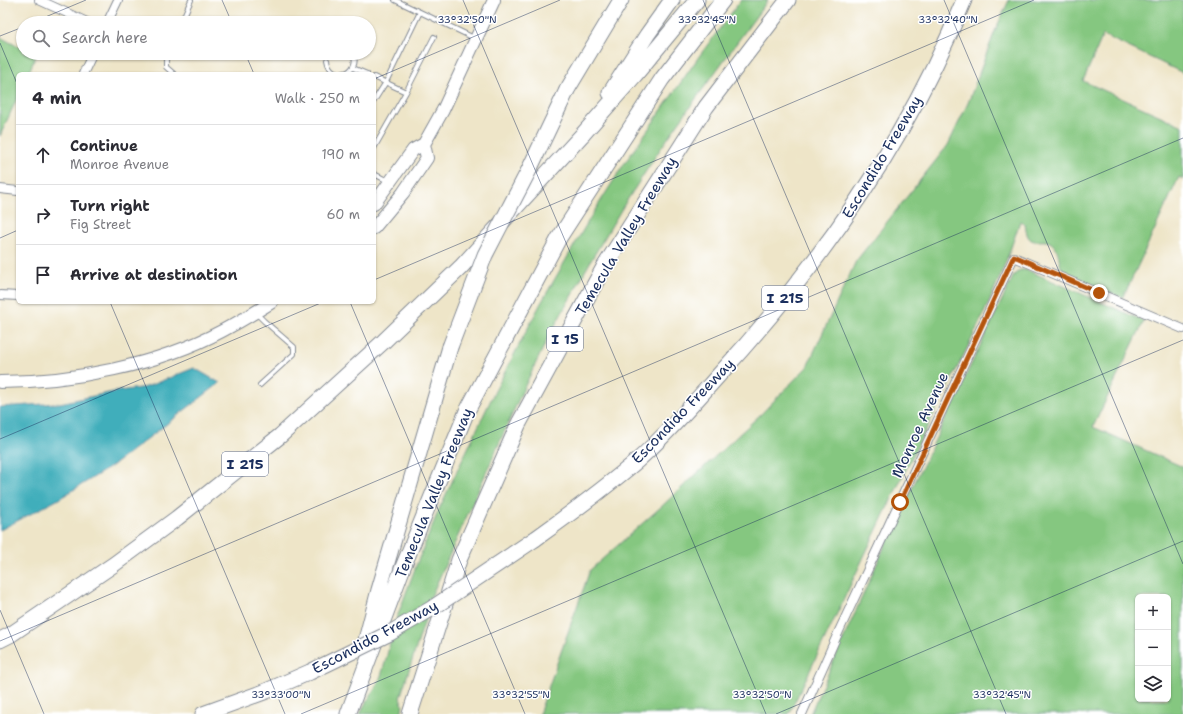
<!DOCTYPE html>
<html lang="en">
<head>
<meta charset="utf-8">
<style>
	:root { --surface:#fff; --page:#f2f2f3; --text:#2b2b33; --muted:#7c7c81; --line:#e1e1e2 }
	body { margin:0; font-family:"Shantell Sans",sans-serif; background:var(--page); color:var(--text) }
	.controls { position:absolute; right:12px; bottom:12px; display:grid; overflow:hidden; border-radius:6px; box-shadow:0 1px 3px #0004 }
	.controls button { width:36px; height:36px; display:grid; place-items:center; padding:0; border:0; border-bottom:1px solid var(--line); background:var(--surface); color:var(--text); font:20px sans-serif }
	.stop { position:absolute; width:12px; height:12px; margin:-9px; border:3px solid #b45309; border-radius:50%; background:#fff }
	.stop.end { background:#b45309; border-color:#fff; box-shadow:0 1px 4px #0008 }
	.list { margin:0; padding:0; list-style:none }
	h2 { display:flex; justify-content:space-between; align-items:center; height:52px; margin:0; padding:0 16px; font-size:17px }
	h2 small { font-size:13px; font-weight:400; color:var(--muted) }
	.list li { display:grid; grid-template-columns:26px 1fr auto; gap:12px; align-items:center; box-sizing:border-box; height:60px; padding:0 16px; border-top:1px solid var(--line) }
	.list b { display:block; font-size:15px; white-space:nowrap }
	.list p { margin:0; font-size:13px; white-space:nowrap; color:var(--muted) }
	.list em { font-size:13px; font-style:normal; color:var(--muted) }
	.icon { flex:none; width:22px; height:22px; fill:none; stroke:currentColor; stroke-width:2; stroke-linecap:round; stroke-linejoin:round }
	.map { position:relative; flex:none; width:1183px; height:714px; overflow:hidden }
	.search { position:absolute; background:var(--surface); box-shadow:0 1px 3px #0004; left:16px; top:16px; width:360px; height:44px; display:flex; align-items:center; gap:10px; box-sizing:border-box; padding:0 14px; border-radius:22px; color:var(--muted); font-size:15px }
	.panel { position:absolute; background:var(--surface); box-shadow:0 1px 3px #0004; left:16px; top:72px; width:360px; height:232px; border-radius:6px }
	.map>svg:first-child { display:block }
	.green { fill:#85c780; stroke:#507b6f; fill-rule:evenodd }
	.water { fill:#3faebb; stroke:#2d6e8c }
	.lines { fill:none; stroke-linecap:round; stroke-linejoin:round }
	.lane-casing { stroke:#848a93; stroke-width:6 }
	.street-casing { stroke:#848a93; stroke-width:10 }
	.secondary-casing { stroke:#848a93; stroke-width:14 }
	.highway-casing { stroke:#848a93; stroke-width:17 }
	.lane { stroke:#fff; stroke-width:4 }
	.street { stroke:#fff; stroke-width:8 }
	.secondary { stroke:#fff; stroke-width:12 }
	.highway { stroke:#fff; stroke-width:15 }
	.highway-bridge-casing { stroke:#848a93; stroke-width:17; stroke-linecap:butt }
	.highway-bridge { stroke:#fff; stroke-width:15 }
	.route { stroke:#b45309; stroke-width:5 }
	.ticks { fill:none; stroke:#1b2f5e; stroke-width:1; stroke-opacity:0.45 }
	.labels { text-anchor:middle; stroke-width:3; stroke-linejoin:round; paint-order:stroke }
	.shield { fill:#fff; stroke:#5f6d8e; stroke-width:1 }
	.shield-label { font-size:14px; font-weight:bold; fill:#1b2f5e }
	.street-label { font-size:15px; fill:#1b2f5e; stroke:#fff }
	.ticks-label { font-size:10px; text-anchor:middle; fill:#1b2f5e; stroke:#fff; stroke-width:3; stroke-linejoin:round; paint-order:stroke }
</style>
</head>
<body>
<div class="map">
<svg width="1183" height="714" viewBox="0 0 1183 714">
	<rect width="100%" height="100%" fill="#fff"/>
	<filter id="ink" filterUnits="userSpaceOnUse"><feTurbulence type="fractalNoise" baseFrequency=".025" numOctaves="2"/><feDisplacementMap in="SourceGraphic" scale="8" xChannelSelector="R" yChannelSelector="G"/><feConvolveMatrix kernelMatrix="1 2 1 2 8 2 1 2 1" color-interpolation-filters="sRGB"/></filter>
	<filter id="wash" filterUnits="userSpaceOnUse"><feTurbulence type="fractalNoise" baseFrequency=".012" numOctaves="4" result="noise"/><feDisplacementMap in="SourceGraphic" scale="16" xChannelSelector="R" yChannelSelector="G"/><feGaussianBlur stdDeviation="0.9" result="paint"/><feColorMatrix in="noise" values="0 0 0 0 0 0 0 0 0 0 0 0 0 0 0 0 0 1.4 0 .05"/><feComposite in="paint" operator="in"/></filter>
	<g filter="url(#wash)">
		<rect width="100%" height="100%" fill="#eee5c8"/>
		<path class="green" d="M741,0H768L692,104L661,148L624,205L593,257L548,338L522,392L426,608L393,628L417,563L440,507L495,391L541,303L590,218L624,164L700,55Z
			M1009,0H1183V73L1103,35L1083,81L1183,126V179L1179,177L1123,298L1068,275C1067,273 1064,273 1063,271C1058,264 1060,253 1055,247C1044,231 1028,255 1025,224L1020,221C995,301 953,375 916,449C872,537 832,626 789,714H539L590,570L662,506L761,414L807,367L856,261L948,145L968,103L995,31Z
			M0,37L23,49V53H30L36,56L28,74H18V96L0,136Z
			M1020,270H1027L1144,321L1093,427L1183,467V714H810L891,532L1014,275ZM1138,597H1168V699H1138Z
			M427,614L400,698L403,705L401,714H360C364,704 371,696 376,687C384,672 387,653 392,636Z"/>
		<path class="water" d="M194,368L220,383L112,466L57,500L0,530V407L60,403L113,392L146,387Z"/>
	</g>
	<g filter="url(#ink)">
		<g class="lines">
			<g class="lane-casing">
				<path id="lane" d="M395,0L474,38
					M181,23L191,0
					M168,53L166,57V67L174,74
					M327,60C331,83 362,74 353,53
					M353,68L367,74
					M374,77L406,92L374,148
					M406,92L434,37
					M374,101L386,82L420,12
					M374,174L388,181
					M257,314L264,321L294,347V354L260,385"/>
			</g>
			<g class="street-casing">
				<path id="street" d="M39,0L89,23
					M107,23L118,0
					M83,74L93,53
					M0,189L18,191
					M0,295L18,296
					M802,714L839,631L1014,257L1183,329"/>
			</g>
			<g class="secondary-casing">
				<path id="secondary" d="M374,204L413,150L424,144L443,110L494,0
					M374,228L403,193L427,158L424,144
					M0,382C72,382 158,365 222,331C239,322 256,312 272,302"/>
			</g>
			<g class="highway-casing">
				<path id="highway" d="M567,90L621,0
					M610,93L647,35L672,0
					M535,539C570,514 605,488 638,460C667,434 692,405 718,376C819,266 908,139 964,0
					M0,640L10,635L113,565L177,518L280,436L383,342L461,267L583,134L635,75L697,0
					M365,644L379,590L450,347
					M203,714L264,692L310,672
					M348,714L403,567L467,411L559,238L662,79L723,0
					M410,714L459,560L518,425L604,267L706,107L788,0"/>
			</g>
			<use href="#lane" class="lane"/>
			<use href="#street" class="street"/>
			<use href="#secondary" class="secondary"/>
			<use href="#highway" class="highway"/>
			<g class="highway-bridge-casing">
				<path id="highway-bridge" d="M450,347L485,255L528,172L567,90
					M310,672L390,633L431,609L535,539"/>
			</g>
			<use href="#highway-bridge" class="highway-bridge"/>
		</g>
	</g>
	<g class="lines" filter="url(#ink)">
		<path class="route" d="M900,502L1014,256L1099,293"/>
	</g>
	<path class="ticks" d="M222,0L232,23M463,0L766,714M703,0L1006,714M944,0L1183,564M31,23L86,0M0,36L23,27M0,43L18,86M245,53L254,74M374,79L560,0M0,238L18,230M374,280L1034,0M110,302L285,714M350,302L525,714M0,439L323,302M0,610L44,714M0,641L1183,138M301,714L1183,340M776,714L1183,541"/>
	<g class="labels">
		<g class="shield">
			<rect x="762" y="286" width="46" height="24" rx="3"/>
			<rect x="547" y="327" width="36" height="24" rx="3"/>
			<rect x="222" y="452" width="46" height="24" rx="3"/>
		</g>
		<g class="shield-label">
			<text x="785" y="303">I 215</text>
			<text x="565" y="344">I 15</text>
			<text x="245" y="469">I 215</text>
		</g>
		<g class="street-label">
			<text transform="translate(882 157) rotate(-59)" y="5">Escondido Freeway</text>
			<text transform="translate(626 236) rotate(-59)" y="5">Temecula Valley Freeway</text>
			<text transform="translate(683 411) rotate(-46)" y="5">Escondido Freeway</text>
			<text transform="translate(920 425) rotate(-65)" y="5">Monroe Avenue</text>
			<text transform="translate(434 493) rotate(-68)" y="5">Temecula Valley Freeway</text>
			<text transform="translate(375 637) rotate(-28)" y="5">Escondido Freeway</text>
		</g>
	</g>
	<g class="ticks-label">
		<text x="467" y="23">33°32'50"N</text>
		<text x="707" y="23">33°32'45"N</text>
		<text x="948" y="23">33°32'40"N</text>
		<text x="281" y="698">33°33'00"N</text>
		<text x="521" y="698">33°32'55"N</text>
		<text x="762" y="698">33°32'50"N</text>
		<text x="1002" y="698">33°32'45"N</text>
	</g>
</svg>
<div class="controls">
<button>+</button>
<button>−</button>
<button><svg class="icon" aria-label="layers" viewBox="0 0 24 24"><path d="M12 4l9 5-9 5-9-5zM3 14l9 5 9-5"/></svg></button>
</div>
<div class="stop" style="left:900px;top:502px"></div>
<div class="stop end" style="left:1099px;top:293px"></div>
<div class="search"><svg class="icon" aria-label="search" viewBox="0 0 24 24"><circle cx="10" cy="10" r="6"/><path d="M15 15l6 6"/></svg>Search here</div>
<section class="panel">
<h2>4 min<small>Walk · 250 m</small></h2>
<ul class="list">
<li><svg class="icon" aria-label="ahead" viewBox="0 0 24 24"><path d="M12 20V5M6 11l6-6 6 6"/></svg><div><b>Continue</b><p>Monroe Avenue</p></div><em>190 m</em></li>
<li><svg class="icon" aria-label="right" viewBox="0 0 24 24"><path d="M7 20v-9h11M14 6l5 5-5 5"/></svg><div><b>Turn right</b><p>Fig Street</p></div><em>60 m</em></li>
<li><svg class="icon" aria-label="arrive" viewBox="0 0 24 24"><path d="M6 21V4h12l-3 4 3 4H6"/></svg><div><b>Arrive at destination</b></div></li>
</ul>
</section>
</div>
</body>
</html>
